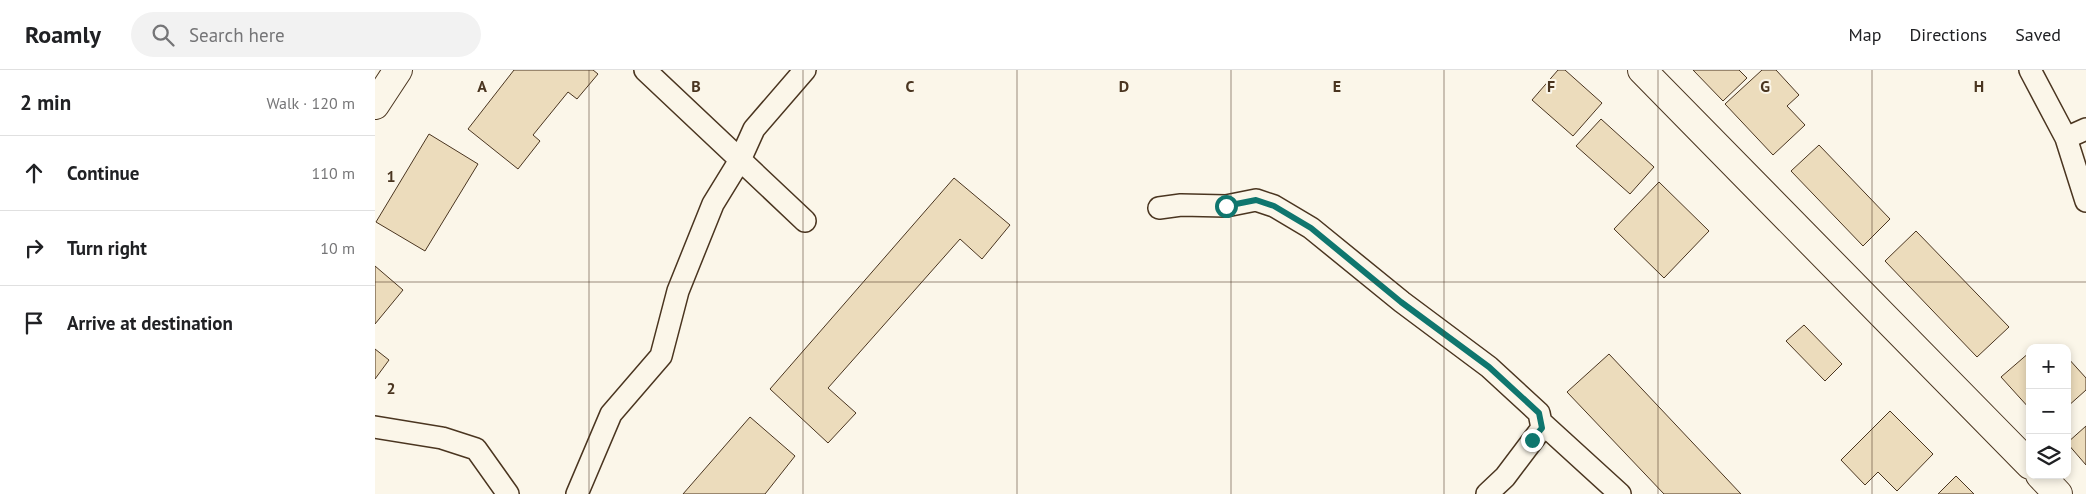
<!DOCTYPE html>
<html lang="en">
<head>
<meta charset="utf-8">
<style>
	:root { --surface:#fff; --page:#f2f2f2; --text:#202124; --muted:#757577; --line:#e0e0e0 }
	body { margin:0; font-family:"PT Sans",sans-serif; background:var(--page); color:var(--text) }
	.controls { position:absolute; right:15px; bottom:15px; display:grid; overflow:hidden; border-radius:10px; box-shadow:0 2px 8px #0003 }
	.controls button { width:45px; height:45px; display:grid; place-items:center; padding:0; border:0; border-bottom:1px solid var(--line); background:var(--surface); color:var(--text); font:25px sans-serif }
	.stop { position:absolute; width:15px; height:15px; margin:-11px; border:4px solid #0f766e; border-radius:50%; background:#fff }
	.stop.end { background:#0f766e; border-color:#fff; box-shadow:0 1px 5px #0008 }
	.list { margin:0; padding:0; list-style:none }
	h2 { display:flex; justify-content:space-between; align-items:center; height:65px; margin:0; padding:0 20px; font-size:21px }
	h2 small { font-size:16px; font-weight:400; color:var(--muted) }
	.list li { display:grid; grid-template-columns:32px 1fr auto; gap:15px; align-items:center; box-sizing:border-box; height:75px; padding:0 20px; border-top:1px solid var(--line) }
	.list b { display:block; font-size:19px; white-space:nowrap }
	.list em { font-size:16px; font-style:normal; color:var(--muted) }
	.icon { flex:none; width:28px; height:28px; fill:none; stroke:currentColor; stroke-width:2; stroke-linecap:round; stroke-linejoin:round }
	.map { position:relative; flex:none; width:1711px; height:424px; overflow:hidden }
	header { display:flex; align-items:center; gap:30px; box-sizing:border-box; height:70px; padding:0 25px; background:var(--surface); border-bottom:1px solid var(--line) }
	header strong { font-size:24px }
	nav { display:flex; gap:28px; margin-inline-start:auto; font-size:18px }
	.search { width:350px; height:45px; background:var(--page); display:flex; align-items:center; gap:12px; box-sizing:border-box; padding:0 18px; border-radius:28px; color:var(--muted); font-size:19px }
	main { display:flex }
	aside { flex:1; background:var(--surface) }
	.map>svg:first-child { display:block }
	.building { fill:#ecdcbc; stroke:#4a3520 }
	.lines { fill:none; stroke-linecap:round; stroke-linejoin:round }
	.street-casing { stroke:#4a3520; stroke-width:24 }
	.secondary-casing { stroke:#4a3520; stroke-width:30 }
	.street { stroke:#fbf6e9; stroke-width:21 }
	.secondary { stroke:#fbf6e9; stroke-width:28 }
	.route { stroke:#0f766e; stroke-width:6 }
	.grid { fill:none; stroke:#4a3520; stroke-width:1; stroke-opacity:0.55 }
	.grid-label { font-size:16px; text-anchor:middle; font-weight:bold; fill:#4a3520; stroke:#fbf6e9; stroke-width:4; stroke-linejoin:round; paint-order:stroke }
</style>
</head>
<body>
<header>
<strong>Roamly</strong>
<div class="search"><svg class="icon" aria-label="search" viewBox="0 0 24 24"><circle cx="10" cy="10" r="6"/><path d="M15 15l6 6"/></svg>Search here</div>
<nav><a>Map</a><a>Directions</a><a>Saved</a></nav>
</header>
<main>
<aside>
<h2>2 min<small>Walk · 120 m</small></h2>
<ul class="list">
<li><svg class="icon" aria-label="ahead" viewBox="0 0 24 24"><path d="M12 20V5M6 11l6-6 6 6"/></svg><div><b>Continue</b></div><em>110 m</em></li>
<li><svg class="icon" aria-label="right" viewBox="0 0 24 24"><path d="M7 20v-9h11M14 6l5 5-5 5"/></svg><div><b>Turn right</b></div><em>10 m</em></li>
<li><svg class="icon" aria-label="arrive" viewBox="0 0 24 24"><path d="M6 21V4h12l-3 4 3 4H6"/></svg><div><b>Arrive at destination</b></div></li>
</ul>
</aside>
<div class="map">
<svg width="1711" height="424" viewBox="0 0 1711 424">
	<rect width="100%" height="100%" fill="#fbf6e9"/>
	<path class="building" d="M139,0H218L223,4L202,29L193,22L158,65L165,71L143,99L93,59Z
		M1183,0H1190L1227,33L1198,66L1157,30Z
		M1318,0H1364L1372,8L1348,31Z
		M1387,0H1401L1424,25L1412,36L1430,55L1398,85L1350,34Z
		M1226,49L1279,97L1255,124L1201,76Z
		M54,64L103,94L50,181L1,152Z
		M1444,75L1515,149L1488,176L1416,101Z
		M579,108L635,155L607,189L585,169L453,318L481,343L453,373L395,319Z
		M1284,112L1334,161L1289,208L1239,159Z
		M1541,161L1634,257L1602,287L1510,191Z
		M0,196L28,220L0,254Z
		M1429,255L1467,294L1450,311L1411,271Z
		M0,279L14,290L0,309Z
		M1655,282V339L1626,307Z
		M1234,284L1366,424H1289L1192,322Z
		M1692,287L1711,308V320L1692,337Z
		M1515,341L1558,384L1522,421L1503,402L1490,415L1466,390Z
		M375,347L420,386L390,424H308Z
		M1711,356V395L1692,373Z
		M1581,406L1599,424H1563Z"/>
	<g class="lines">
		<g class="street-casing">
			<path id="street" d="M270,0L430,151
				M1655,0L1691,68L1711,131
				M1691,68L1711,59
				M784,138L806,135L851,136L881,130L899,136L936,158L1027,232L1114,297L1164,343L1167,358L1130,407L1112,424
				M1166,352L1245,424
				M0,357L67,368L101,379L133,424
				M202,424L236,344L286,286L303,221L338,134L365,90L379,59L430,0"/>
		</g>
		<g class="secondary-casing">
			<path id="secondary" d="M1267,0L1655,395
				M0,35L23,0
				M1665,405L1683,424"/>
		</g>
		<use href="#street" class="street"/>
		<use href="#secondary" class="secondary"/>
	</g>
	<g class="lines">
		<path class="route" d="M851,136L881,130L899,136L936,158L1026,232L1114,297L1164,343L1167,358L1157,370"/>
	</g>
	<path class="grid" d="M214,0V424M428,0V424M642,0V424M856,0V424M1069,0V424M1283,0V424M1497,0V424M0,212H1711"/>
	<g class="grid-label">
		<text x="107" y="22">A</text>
		<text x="321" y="22">B</text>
		<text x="535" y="22">C</text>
		<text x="749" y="22">D</text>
		<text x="962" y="22">E</text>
		<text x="1176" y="22">F</text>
		<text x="1390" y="22">G</text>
		<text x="1604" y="22">H</text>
		<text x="16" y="112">1</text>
		<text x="16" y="324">2</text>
	</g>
</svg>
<div class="controls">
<button>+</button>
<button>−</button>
<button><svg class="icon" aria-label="layers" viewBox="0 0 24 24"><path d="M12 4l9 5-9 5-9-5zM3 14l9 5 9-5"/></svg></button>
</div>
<div class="stop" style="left:851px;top:136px"></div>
<div class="stop end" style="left:1157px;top:370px"></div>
</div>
</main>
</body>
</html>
